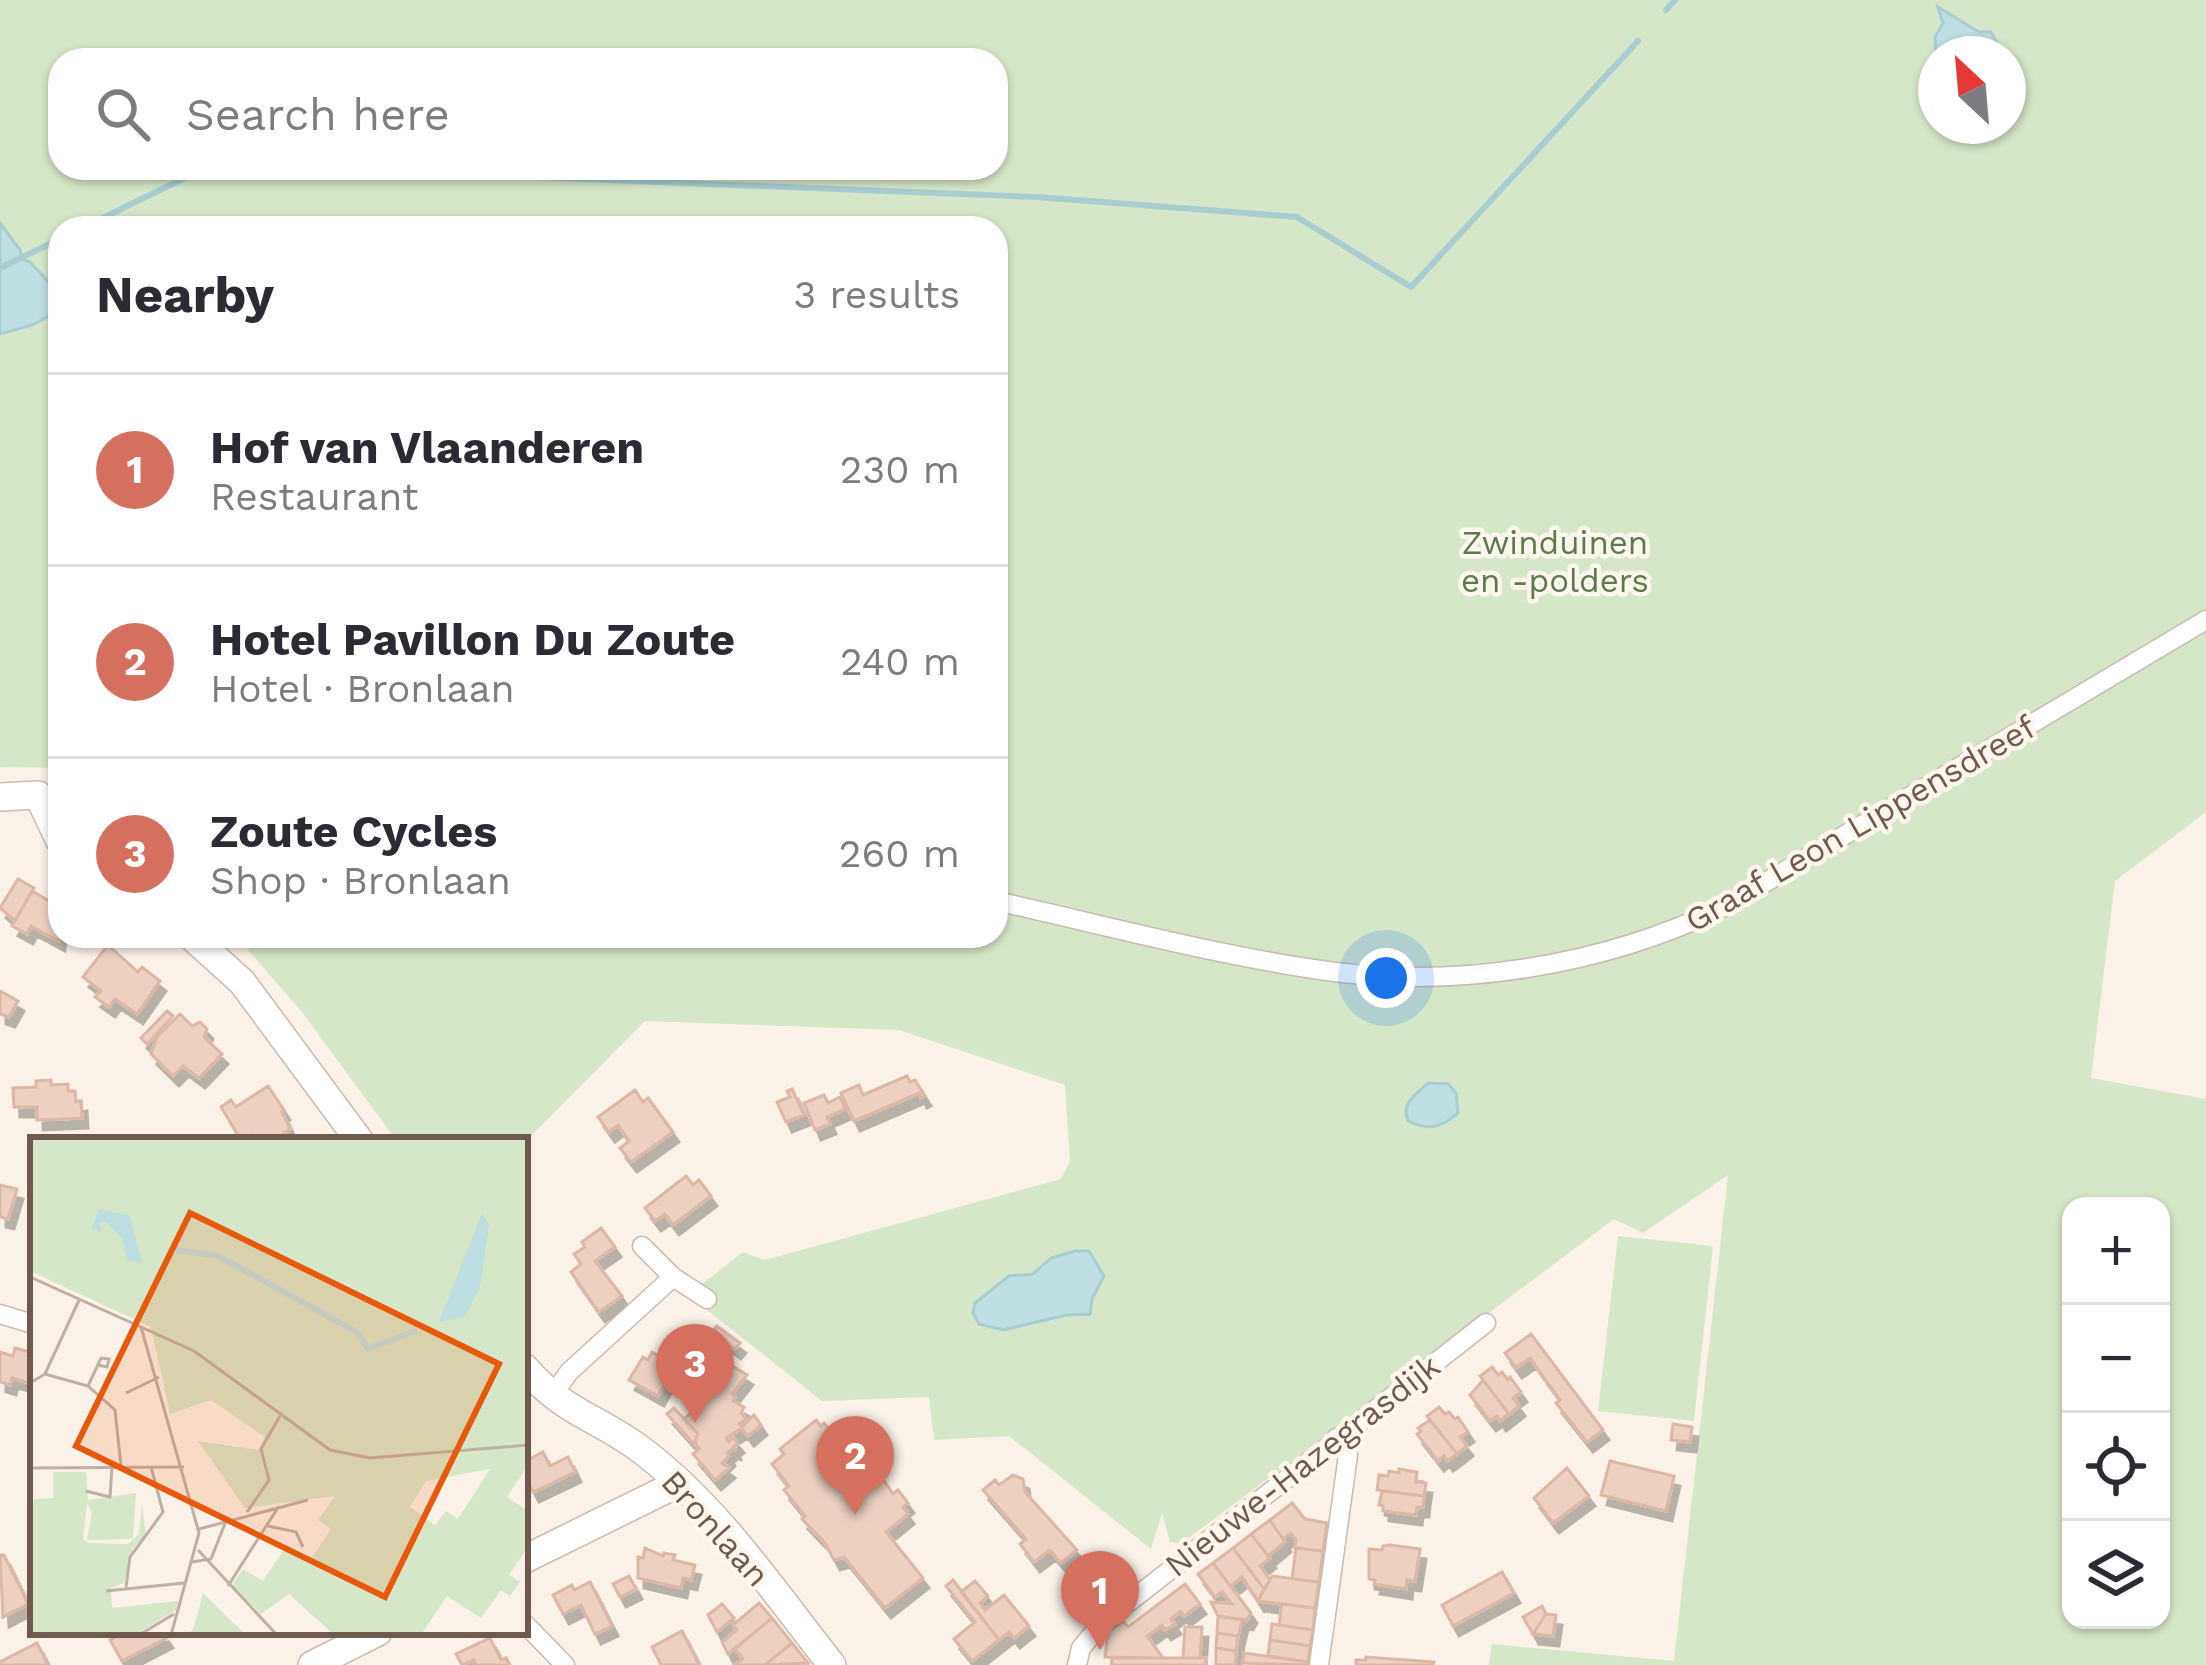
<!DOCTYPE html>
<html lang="en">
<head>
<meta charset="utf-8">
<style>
	:root { --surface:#fff; --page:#f2f2f3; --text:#2b2b33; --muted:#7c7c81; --line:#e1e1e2; --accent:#d4705d }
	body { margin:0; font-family:"Work Sans",sans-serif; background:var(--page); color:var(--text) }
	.controls { position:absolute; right:36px; bottom:36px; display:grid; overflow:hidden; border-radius:24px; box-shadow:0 3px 9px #0004 }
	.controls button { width:108px; height:108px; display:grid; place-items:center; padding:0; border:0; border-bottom:3px solid var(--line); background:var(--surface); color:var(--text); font:60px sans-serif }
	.compass { position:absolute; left:1918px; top:36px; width:108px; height:108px; border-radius:50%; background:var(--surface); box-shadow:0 3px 9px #0004; rotate:334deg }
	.you { position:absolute; left:1386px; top:978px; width:42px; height:42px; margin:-30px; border:9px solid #fff; border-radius:50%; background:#1a73e8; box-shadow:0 0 0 18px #1a73e833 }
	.badge { display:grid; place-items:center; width:78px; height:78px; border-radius:50%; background:var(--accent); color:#fff; font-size:39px; font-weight:700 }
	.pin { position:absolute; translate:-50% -99px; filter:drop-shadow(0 3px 6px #0008) }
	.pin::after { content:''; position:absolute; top:63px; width:42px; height:36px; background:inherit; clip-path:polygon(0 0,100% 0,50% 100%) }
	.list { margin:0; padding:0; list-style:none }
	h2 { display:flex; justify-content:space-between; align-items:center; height:156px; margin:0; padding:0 48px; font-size:51px }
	h2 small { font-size:39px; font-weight:400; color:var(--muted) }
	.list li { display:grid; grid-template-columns:78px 1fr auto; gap:36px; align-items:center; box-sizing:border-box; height:192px; padding:0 48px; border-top:3px solid var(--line) }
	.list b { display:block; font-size:45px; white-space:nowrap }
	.list p { margin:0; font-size:39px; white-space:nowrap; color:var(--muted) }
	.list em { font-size:39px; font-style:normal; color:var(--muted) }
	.icon { flex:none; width:66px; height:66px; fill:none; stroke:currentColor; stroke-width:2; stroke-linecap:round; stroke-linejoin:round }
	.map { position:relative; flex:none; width:2206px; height:1665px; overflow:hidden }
	.search { position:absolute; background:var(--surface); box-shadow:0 3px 9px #0004; left:48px; top:48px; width:960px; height:132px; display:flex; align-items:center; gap:30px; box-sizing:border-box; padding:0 42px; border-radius:36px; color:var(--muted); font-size:45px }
	.panel { position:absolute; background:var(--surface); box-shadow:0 3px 9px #0004; left:48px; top:216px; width:960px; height:732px; border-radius:36px }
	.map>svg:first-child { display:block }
	.green { fill:#d6e6c8; fill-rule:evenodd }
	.water { fill:#bfdee1; stroke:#a7cdd1; stroke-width:3 }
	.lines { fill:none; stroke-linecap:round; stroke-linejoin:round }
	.stream { stroke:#a7cdd1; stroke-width:6 }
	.building { fill:#ecd1c3; stroke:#dcb7a6; stroke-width:3; filter:url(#shadow) }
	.street-casing { stroke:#cabab0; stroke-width:21 }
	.secondary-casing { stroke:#ccbaad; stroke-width:30 }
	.street { stroke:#fff; stroke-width:18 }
	.secondary { stroke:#fff; stroke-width:27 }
	.labels { text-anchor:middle; stroke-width:9; stroke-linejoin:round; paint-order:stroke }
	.park-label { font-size:33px; fill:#5d7a4c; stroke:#fdf6ee }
	.street-label { font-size:33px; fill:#70594f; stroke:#fdf6ee }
	.inset-river { fill:none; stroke:#bfdee1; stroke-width:6 }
	.inset-road { fill:none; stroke:#bfb0a6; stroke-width:3 }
	.view { fill:#e8590c; fill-opacity:0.15; stroke:#e8590c; stroke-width:6 }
	.inset-edge { fill:none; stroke:#70594f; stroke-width:6 }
</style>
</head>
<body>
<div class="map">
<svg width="2206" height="1665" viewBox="0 0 2206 1665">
	<defs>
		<filter id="shadow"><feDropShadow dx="6" dy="10" stdDeviation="0" flood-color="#0004"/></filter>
	</defs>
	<rect width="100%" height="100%" fill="#faf2e8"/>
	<path class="green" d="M0,0H2206V812L2115,881L2091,1078L2206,1099V1665H1489L1492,1644L1674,1661L1728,1175L1643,1233L1614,1219L1182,1543L1170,1542L1162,1513L1151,1549L1009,1436L934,1440L929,1397L822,1401L688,1295L743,1252L765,1260L1061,1179L1070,1161L1065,1085L899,1030L645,1021L525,1142L396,1140L302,1012L236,936H996V228H60V768L0,767ZM1936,54H2008V126H1936ZM60,60H996V168H60ZM2071,1206H2161V1620H2071Z
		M1618,1236L1713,1246L1694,1421L1598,1411Z"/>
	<path class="water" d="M1938,7L1979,32H1991L2003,54H1936L1935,37L1943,23Z
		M0,223L20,250L22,259L30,262L60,294V310L32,325L0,334Z
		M1428,1083L1448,1084L1456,1093L1458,1113C1441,1128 1429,1131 1408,1121C1401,1103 1415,1095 1428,1083Z
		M1075,1251H1089L1104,1276L1092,1299L1090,1314L1066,1315L1003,1330L979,1324L973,1313L975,1303L1009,1276L1033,1274L1051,1258Z"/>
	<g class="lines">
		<path class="stream" d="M1666,10L1675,0
			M308,168L1037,197L1297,217L1411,287L1638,41
			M82,228L201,170L253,168
			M0,268L60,239"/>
	</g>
	<path class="building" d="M18,879L34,888L15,921L0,908Z
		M32,891L53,903L56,898L60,900L59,941L31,926L27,934L12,926Z
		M108,945L138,972L142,967L160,981L137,1014L115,999L109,1007L95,997L101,991L83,977Z
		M0,991L18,1001L9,1017L0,1014Z
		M167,1011L173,1016L147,1044L141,1038Z
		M180,1014L192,1026L200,1022L207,1029L204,1037L222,1054L199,1078L183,1066L173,1076L151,1054L157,1037Z
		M907,1076L910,1082L915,1080L925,1096L921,1098L919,1093L854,1121L841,1093L859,1085L863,1095Z
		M51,1080V1085L68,1084V1091H75L76,1102L81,1101L82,1118L37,1120V1107H14L13,1088L36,1087V1081Z
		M268,1086L284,1110L282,1112L290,1129L274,1140H256L252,1135L241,1140L221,1107L231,1100L236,1107Z
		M792,1089L804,1115L786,1122L777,1102L790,1097L787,1091Z
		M635,1090L643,1102L648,1098L673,1132L631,1162L620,1148L629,1141L618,1125L609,1132L598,1117Z
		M824,1095L828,1103L840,1097L845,1109L827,1117L830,1124L815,1130L804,1103Z
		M686,1176L693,1185L699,1180L711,1196L673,1225L665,1214L655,1221L645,1208Z
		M0,1185L17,1189L8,1219L0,1217Z
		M601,1228L615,1247L595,1261L622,1296L599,1312L571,1272L581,1264L574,1254L585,1247L582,1242Z
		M717,1326L740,1343L735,1349L712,1332Z
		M1531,1334L1603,1430L1587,1442L1556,1403L1560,1400L1530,1358L1516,1368L1505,1353Z
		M15,1348L33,1353V1384L12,1378L10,1385L0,1382V1352L13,1356Z
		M652,1352L675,1365L658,1396L629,1380L643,1357L648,1360Z
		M715,1355L747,1375L732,1394L735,1397L733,1401L744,1407L741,1413L746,1419L739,1424L742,1427L754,1415L761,1425L748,1436L742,1428L726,1438L729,1442L733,1437L738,1443L733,1447L736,1451L733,1448L727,1453L729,1456L722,1463L729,1468L715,1480L693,1454L699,1449L695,1443L698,1434L684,1419L714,1392L719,1393L700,1382Z
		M1492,1367L1498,1375L1502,1372L1508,1380L1510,1377L1521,1392L1513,1398L1519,1406L1509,1414L1480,1376Z
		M1483,1380L1509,1414L1500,1421L1497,1416L1490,1421L1470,1395Z
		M1439,1407L1445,1414L1449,1412L1455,1419L1458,1417L1468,1432L1460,1437L1467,1446L1457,1454L1427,1416Z
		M674,1408L698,1434L694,1444L667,1414Z
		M816,1420L821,1426L824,1423L839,1442L835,1445L856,1472L871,1461L893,1494L898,1490L908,1503L903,1507L908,1514L886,1532L923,1578L885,1608L844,1557L834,1560L825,1543L802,1519L805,1516L784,1490L789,1486L772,1464L784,1454L780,1449Z
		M1430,1420L1457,1454L1447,1461L1444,1456L1438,1461L1417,1434L1421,1431L1418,1428Z
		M1673,1424L1692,1427L1690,1442L1671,1440Z
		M525,1448L530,1459L543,1452L550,1466L568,1457L575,1472L533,1492L525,1476Z
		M1610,1461L1674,1476L1666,1511L1601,1495Z
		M1567,1468L1589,1496L1553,1523L1534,1498Z
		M1399,1469L1417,1472L1416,1482L1426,1483L1424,1496L1377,1490L1379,1475L1388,1476L1389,1471L1399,1473Z
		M1013,1475L1023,1479L1025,1492L1077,1550L1061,1563L1050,1550L1034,1562L1020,1544L1026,1539L983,1490L995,1480L999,1485Z
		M1382,1491L1424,1496L1423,1507H1417L1416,1515L1383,1511V1506L1379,1505Z
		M1292,1503L1305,1519L1327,1523L1323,1551L1295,1548L1296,1540L1291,1533L1283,1539L1270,1520Z
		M1270,1520L1285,1542L1268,1556L1251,1534Z
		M1251,1534L1270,1558L1260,1566L1270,1580L1264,1589L1233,1548Z
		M1390,1545L1420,1549L1415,1581L1407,1580L1406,1589L1374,1584L1375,1580L1369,1579V1549L1382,1550L1383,1546Z
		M645,1548L663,1556L664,1553L675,1555L673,1560L695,1565L691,1580L683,1578L681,1588L638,1578V1557L643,1558Z
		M1233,1548L1264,1589L1258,1601L1242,1577L1230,1586L1213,1563Z
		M1296,1548L1323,1551L1319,1582L1292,1579Z
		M0,1555H4L28,1604L3,1617Z
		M1213,1563L1251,1613L1247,1620L1218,1616L1211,1602L1232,1604L1222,1592L1215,1597L1198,1574Z
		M1502,1572L1514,1593L1453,1626L1442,1605Z
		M629,1576L636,1589L620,1597L613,1584Z
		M1272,1576L1319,1582L1315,1608L1258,1601Z
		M953,1580L999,1640L972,1661L954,1639L975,1622L946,1586Z
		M975,1581L988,1596L980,1603L985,1610L1004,1595L1029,1626L1014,1638L1009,1632L999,1640L961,1592Z
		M590,1582L612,1626L595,1634L581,1605L563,1614L553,1595L572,1585L574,1590Z
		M1185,1584L1200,1604L1184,1616L1181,1611L1171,1619L1175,1624L1165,1630L1162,1625L1147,1636L1163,1658L1105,1657L1108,1632L1123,1621L1128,1627Z
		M759,1603L772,1618L728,1654L722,1642L737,1630L733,1625Z
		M722,1604L734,1618L717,1632L708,1615Z
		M1282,1604L1315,1608L1313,1630L1279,1625Z
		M1542,1606L1546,1614L1533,1634L1523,1617Z
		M1546,1614L1556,1615L1553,1636L1533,1634Z
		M1218,1616L1242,1620L1238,1636L1217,1633Z
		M772,1618L792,1643L765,1665H734L743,1659L735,1649Z
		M1272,1624L1313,1630L1310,1646L1270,1640Z
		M1185,1627H1202L1200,1658H1183Z
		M682,1631L699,1665H661L652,1647Z
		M114,1632H163L167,1638L122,1661L110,1640L116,1637Z
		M1217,1633L1238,1636L1236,1651L1216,1648Z
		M490,1638L501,1660L506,1658L510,1665H476L474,1660L462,1665L456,1654Z
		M1270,1640L1310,1646L1308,1662L1268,1656Z
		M37,1643L48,1665H0V1662Z
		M792,1643L808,1663L765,1665Z
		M1216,1648L1236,1651L1235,1665H1216Z
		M1244,1653L1308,1662V1665L1243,1663Z
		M1366,1657L1434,1662L1433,1665H1356V1660H1366Z
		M1112,1658H1206L1205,1665H1112Z"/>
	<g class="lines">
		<g class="street-casing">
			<path id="street" d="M996,901C1104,925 1211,954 1320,970C1454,990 1603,966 1724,907L2206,620
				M642,1246L673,1277L707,1299
				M0,1314L33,1324
				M552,1396L569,1372L673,1277
				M525,1624L565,1665
				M1077,1665L1081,1648L1101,1624L1486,1323
				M1319,1665L1348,1455L1336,1438"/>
		</g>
		<g class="secondary-casing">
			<path id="secondary" d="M0,797L38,795L60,841
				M191,936L242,982L359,1140
				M525,1368C565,1414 600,1418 644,1452C719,1509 774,1592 832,1665
				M525,1559L679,1483
				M312,1665L378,1632"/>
		</g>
		<use href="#street" class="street"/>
		<use href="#secondary" class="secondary"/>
	</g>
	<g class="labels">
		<g class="park-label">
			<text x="1555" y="554">Zwinduinen<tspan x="1555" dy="38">en -polders</tspan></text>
		</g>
		<g class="street-label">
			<text transform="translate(1860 823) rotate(-30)" y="12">Graaf Leon Lippensdreef</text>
			<text transform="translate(1302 1465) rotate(-38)" y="12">Nieuwe-Hazegrasdijk</text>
			<text transform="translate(716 1528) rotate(48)" y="12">Bronlaan</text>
		</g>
	</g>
	<g transform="translate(30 1137)">
		<rect width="498" height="498" fill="#faf2e8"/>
		<path d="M0,0H498V328L477,360L498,374V410L479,438L490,445L480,459L471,453L451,481L417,459L391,498H304L259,457L231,477L202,449L213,432L233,444L257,408L281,422L301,392L288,383L305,359L215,371L168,304L228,313L235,300L181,263L140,277L121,190L0,134ZM460,332L428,382L416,374L405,388L380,370L396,344ZM23,335H56L58,363L106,356L103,402L57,403L62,375L57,366L53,402L58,406L98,407L109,397L112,367L116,400L103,411L94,446L81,451L82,471L148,464L146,473L105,498H0V381L4,362L23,361ZM173,456L200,483L216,498H154L163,493Z" fill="#d6e6c8" fill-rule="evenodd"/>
		<path d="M69,72L100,79L112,126L97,123L92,101L76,85H69L72,95L61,92ZM452,76L459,88L450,151L434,180L409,185Z" fill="#bfdee1"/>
		<path class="inset-river" d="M146,113L188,119L327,195L338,212L387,193"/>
		<path class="inset-road" d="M0,140L164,214L300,313L340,321L498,308M111,190L169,396L141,498M15,237L58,249L85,273L91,329M0,246L15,237L50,161M58,249L71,221L79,222L77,230L68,228M96,256L129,240M0,331L154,330M56,354L80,360L82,330M217,375L239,343L231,312L250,279M238,389L266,395L273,410M169,392L278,363M168,413L247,498M162,425L181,422L196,384M198,449L249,369M96,450L100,420L133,375L121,330M76,454L154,446M109,498L144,477"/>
		<path class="view" d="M160,76L469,227L355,460L46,309Z"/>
		<rect width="498" height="498" class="inset-edge"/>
	</g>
</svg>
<div class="controls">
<button>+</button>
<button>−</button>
<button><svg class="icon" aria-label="locate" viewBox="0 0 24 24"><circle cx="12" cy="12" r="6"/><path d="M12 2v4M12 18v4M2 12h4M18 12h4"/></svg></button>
<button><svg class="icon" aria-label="layers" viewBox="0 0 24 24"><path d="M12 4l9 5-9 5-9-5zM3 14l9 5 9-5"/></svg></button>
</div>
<svg class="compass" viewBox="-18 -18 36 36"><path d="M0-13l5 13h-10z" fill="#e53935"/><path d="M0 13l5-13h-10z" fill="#7c7c81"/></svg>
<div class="you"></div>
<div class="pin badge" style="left:1100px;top:1650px">1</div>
<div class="pin badge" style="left:855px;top:1515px">2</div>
<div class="pin badge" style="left:695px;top:1423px">3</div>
<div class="search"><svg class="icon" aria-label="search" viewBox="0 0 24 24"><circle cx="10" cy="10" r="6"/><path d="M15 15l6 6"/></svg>Search here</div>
<section class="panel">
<h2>Nearby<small>3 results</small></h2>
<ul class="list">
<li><span class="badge">1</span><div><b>Hof van Vlaanderen</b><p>Restaurant</p></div><em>230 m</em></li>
<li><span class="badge">2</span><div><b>Hotel Pavillon Du Zoute</b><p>Hotel · Bronlaan</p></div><em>240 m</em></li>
<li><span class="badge">3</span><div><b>Zoute Cycles</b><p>Shop · Bronlaan</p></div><em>260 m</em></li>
</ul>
</section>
</div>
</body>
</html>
